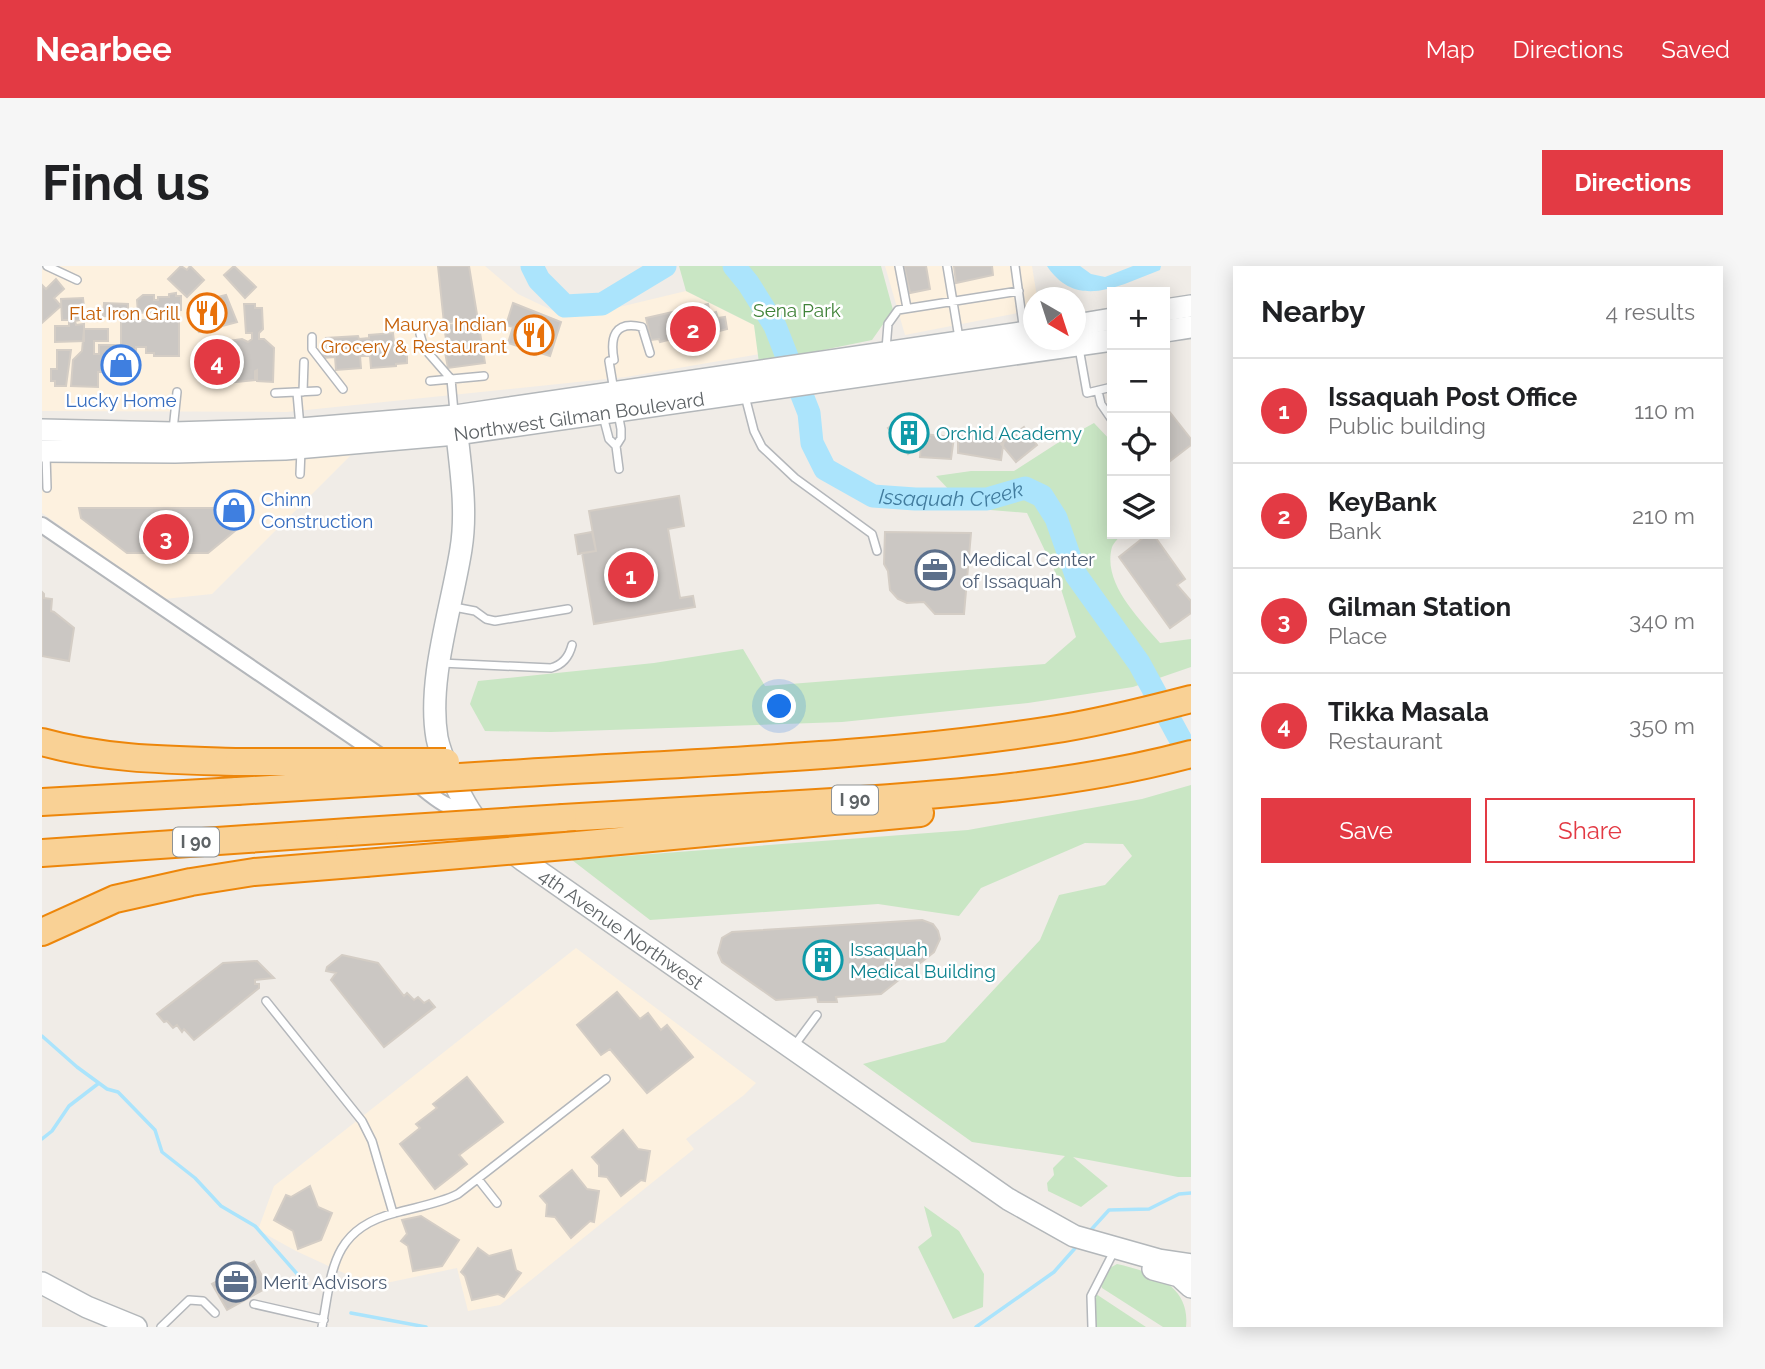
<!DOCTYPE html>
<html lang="en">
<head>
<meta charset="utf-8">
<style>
	:root { --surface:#fff; --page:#f6f6f6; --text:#202124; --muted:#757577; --line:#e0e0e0; --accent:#e33a44 }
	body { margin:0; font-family:Raleway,sans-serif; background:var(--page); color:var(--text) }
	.controls { position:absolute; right:21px; top:21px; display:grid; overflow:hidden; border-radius:0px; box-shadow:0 4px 18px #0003 }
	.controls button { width:63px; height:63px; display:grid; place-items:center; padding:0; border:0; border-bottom:2px solid var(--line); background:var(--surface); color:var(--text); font:35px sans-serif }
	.compass { position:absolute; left:981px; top:21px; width:63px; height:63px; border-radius:50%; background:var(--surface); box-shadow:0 4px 18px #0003; rotate:141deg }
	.you { position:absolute; left:738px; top:441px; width:24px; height:24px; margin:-18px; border:5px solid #fff; border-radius:50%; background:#1a73e8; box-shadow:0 0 0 10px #1a73e833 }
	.badge { display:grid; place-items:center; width:46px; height:46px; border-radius:50%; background:var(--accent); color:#fff; font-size:23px; font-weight:700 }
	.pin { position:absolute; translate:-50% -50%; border:4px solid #fff; box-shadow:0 2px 7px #0006 }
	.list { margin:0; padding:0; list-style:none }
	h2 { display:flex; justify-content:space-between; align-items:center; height:91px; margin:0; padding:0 28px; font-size:30px }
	h2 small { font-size:23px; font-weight:400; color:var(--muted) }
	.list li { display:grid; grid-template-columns:46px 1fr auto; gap:21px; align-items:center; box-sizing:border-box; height:105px; padding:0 28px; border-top:2px solid var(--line) }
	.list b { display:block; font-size:26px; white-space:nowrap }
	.list p { margin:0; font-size:23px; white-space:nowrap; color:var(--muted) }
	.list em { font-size:23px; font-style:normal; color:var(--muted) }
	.actions { display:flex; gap:14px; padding:21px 28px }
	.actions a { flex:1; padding:16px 0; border:2px solid var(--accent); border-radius:0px; text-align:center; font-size:24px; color:var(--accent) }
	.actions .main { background:var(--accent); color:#fff }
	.icon { flex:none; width:38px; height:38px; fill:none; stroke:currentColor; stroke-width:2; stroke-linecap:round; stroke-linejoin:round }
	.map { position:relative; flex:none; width:1149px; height:1061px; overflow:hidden; border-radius:0px }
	header { display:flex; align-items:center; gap:42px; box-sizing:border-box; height:98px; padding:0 35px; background:var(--accent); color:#fff }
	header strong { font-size:33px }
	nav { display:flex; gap:38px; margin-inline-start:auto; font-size:24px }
	.intro { display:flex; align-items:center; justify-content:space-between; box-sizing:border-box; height:168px; padding:0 42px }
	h1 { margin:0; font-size:49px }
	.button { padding:18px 32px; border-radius:0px; background:var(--accent); color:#fff; font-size:24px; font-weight:700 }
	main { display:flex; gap:42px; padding:0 42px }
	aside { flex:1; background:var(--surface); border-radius:0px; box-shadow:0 4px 18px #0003 }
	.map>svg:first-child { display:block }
	.commercial { fill:#fdf1df }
	.green { fill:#c9e6c4 }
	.water { fill:#abe4fc }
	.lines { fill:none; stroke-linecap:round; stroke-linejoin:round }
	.stream { stroke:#abe4fc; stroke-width:3.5 }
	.river { stroke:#abe4fc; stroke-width:23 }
	.building { fill:#cbc7c3; stroke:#d4cdc5; stroke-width:2 }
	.lane-casing { stroke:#b4b7bb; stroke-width:10 }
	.street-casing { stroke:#b4b7bb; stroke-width:18 }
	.secondary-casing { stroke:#b3b7ba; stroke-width:24 }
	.highway-casing { stroke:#ed860a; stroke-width:30 }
	.lane { stroke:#fff; stroke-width:7 }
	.street { stroke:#fff; stroke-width:14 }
	.secondary { stroke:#fff; stroke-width:21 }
	.highway { stroke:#f9d195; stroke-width:26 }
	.highway-bridge-casing { stroke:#ed860a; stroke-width:30; stroke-linecap:butt }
	.highway-bridge { stroke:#f9d195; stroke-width:26 }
	.labels { text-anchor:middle; stroke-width:5; stroke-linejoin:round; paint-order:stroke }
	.shield { fill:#fff; stroke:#8e9294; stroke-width:2 }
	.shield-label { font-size:18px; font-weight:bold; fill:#5e6366 }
	.park-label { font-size:19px; fill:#408339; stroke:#fff }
	.food-label { font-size:19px; fill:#c56008; stroke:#fff; text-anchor:end }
	.shop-label { font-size:19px; fill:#366cbe; stroke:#fff }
	.street-label { font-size:19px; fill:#5e6366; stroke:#fff }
	.culture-label { font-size:19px; fill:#0d838f; stroke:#fff; text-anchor:start }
	.service-label { font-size:19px; fill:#4e5e75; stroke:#fff; text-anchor:start }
	.water-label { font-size:21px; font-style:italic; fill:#417b9d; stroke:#fff }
</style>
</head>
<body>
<header>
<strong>Nearbee</strong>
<nav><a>Map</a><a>Directions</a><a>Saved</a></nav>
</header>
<div class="intro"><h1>Find us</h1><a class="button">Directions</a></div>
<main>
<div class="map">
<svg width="1149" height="1061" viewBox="0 0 1149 1061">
	<rect width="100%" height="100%" fill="#f0ece7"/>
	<path class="commercial" d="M5,0H443L476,28L518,48L569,43L644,25L712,59L718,88L584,111L245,146L0,145V4Z
		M843,0H990L995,31L992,32L991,44L863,69Z
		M309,189L170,328L122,333L0,247V197Z
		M534,682L714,817L702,829L644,873L652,883L458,1039L426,1045L415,1002L330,1020L254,985L216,964L232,920Z"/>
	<path class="green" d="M637,0H839L851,44L830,74L717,97L712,59L644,25Z
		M1052,157L1070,176V268H1080C1077,272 1072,276 1070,281C1060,317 1097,352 1118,377L1149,373V401L1091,421L986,437L800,456L509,466L443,465L428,438L436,415L612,397L701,383L723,420L1003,398L1034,371L1015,310L985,247L924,242L894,210L929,205H972L1014,178Z
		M1149,519V911H1136L1031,891L1066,920L1039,941L1006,925L1005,917L1012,909L1011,902L1023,890L930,876L821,798L903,776L998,674L1017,629L1063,619L1090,590L1081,578L1043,577L939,622L917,650L836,638L608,654L530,594L926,564L1100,533Z
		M882,940L917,965L942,1008L941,1041L911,1053L876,981L890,970Z
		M1075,998C1105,1005 1149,1017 1144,1061H1121L1060,1022L1058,1017L1066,1003Z
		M1054,1028L1104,1061H1054L1052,1034Z"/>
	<path class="water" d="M1005,0H1038L1049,8L1063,11L1091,0H1119L1118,4C1078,19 1035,45 1005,0Z"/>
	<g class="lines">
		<path class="stream" d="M0,770L35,801L65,823L76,826L113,864L120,886L153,912L179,940L213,960L264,1018
			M0,873L10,865L27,840L57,817
			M1047,966L1067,944L1107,943L1137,928L1149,927
			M309,1047L384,1061
			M934,1061L1012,1006L1035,980"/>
		<g class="river">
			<path d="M490,0L497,14L523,40L560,38L623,0"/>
			<path id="s1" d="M692,0L706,17L733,60L767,147L770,177L783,203L831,230L873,233H945L983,222L1000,230L1014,252L1034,309L1097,397L1149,493"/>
		</g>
	</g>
	<path class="building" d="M139,0L145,4L148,0L162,14L145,31L126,13Z
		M192,0L214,21L203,32L182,9Z
		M396,0H427L443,97L406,102L402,81L405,80L403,66H408L407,59L416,58L415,55L402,57Z
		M862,0H884L888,23L868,27Z
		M912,0H950L951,9L914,17Z
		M14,13L22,23L12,32L19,40L0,57V19L4,23Z
		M134,27V30H139V44L96,47L95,34L101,29H112V34H116V31H127V28Z
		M184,29L195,56L157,66L146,52L152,49L148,38Z
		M41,32L42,41H38V54L33,55L34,59L42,58V75L13,76V60H27V54H20L19,33Z
		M62,37L86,38V51L61,50Z
		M471,37L519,56L508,90L495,86L494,89L487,87L488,84L466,77L471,61L464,59Z
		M202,38H213V42H220L221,63L217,67V73H222L232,82L231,116L215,115V104L213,105V114L175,118L174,107L170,106L171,85H179V76L200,73L206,76L210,73V67H204Z
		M666,38L668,48L674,46L676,52L683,51L685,63L631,77L630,73L618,76L617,73L609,74L604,52Z
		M79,54H137V90H112V87H104V81H94V106H56V121L29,120L31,94L40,85L42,63H66V75H52V88H57V79H79Z
		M351,67L353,84H365V97L354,98V100L329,102L328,90H318L319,102L294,104L293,91L282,92L280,79L285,78L284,72L316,70L317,73L327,72V69Z
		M15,84H29L24,120H13V115H9V103H15Z
		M1123,140L1149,173V179L1123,199Z
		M867,149L888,172L866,188L846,162Z
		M982,161L995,179L974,196L959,178Z
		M880,168L912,171L909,193L878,191Z
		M916,170L962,173L959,194L916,187Z
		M637,230L642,260L626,263L638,332L651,330L653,341L552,358L540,287L554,285L547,245Z
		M37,242H204L205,255L166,287H85L39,252Z
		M550,266L554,285L536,288L533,269Z
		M843,266L929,267L922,348H893L882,336L865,337L856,333L848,324L846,305L842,298Z
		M1106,268H1111L1143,313L1135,319L1149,335V347L1128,362L1077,291Z
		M0,326L2,328V332L10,333L9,345L12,346L32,362L27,395L0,390Z
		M880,654L891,658L896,665L898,673L892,686L839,728L794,731L795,736H776L775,731L734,734L680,696L676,687L680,672L690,666Z
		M300,689L336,697L362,730L365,727L372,734L376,731L382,737L387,734L393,741L342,781L289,714L294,707L284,705L285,701Z
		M215,695L232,712L213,714V718H217V722L152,774L142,763L140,766L135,759L131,762L125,755L122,756L115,748L181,697Z
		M575,726L598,753L606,747L619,764L625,759L651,791L605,827L568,783L559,789L535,759Z
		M425,811L461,856L417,889L425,898L393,923L358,878L378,862L374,858L395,842L391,838Z
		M581,864L596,883L608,885L603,915L599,914L579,930L565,911L557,910V899L550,891Z
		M530,904L545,923L557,925L552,956L548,955L529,972L513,951L504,950L505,938L498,930Z
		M268,920L276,941L290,947L279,974L256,983L251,965L232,954L244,929L249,931Z
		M379,950L417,974L400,1000L371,1005L366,980L359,975L365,968L360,954Z
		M436,982L447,990L469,984L474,1004L479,1007L462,1031L456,1028L430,1034L423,1010L419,1006Z
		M212,995L226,1021L185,1044L170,1018Z"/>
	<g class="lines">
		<g class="lane-casing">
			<path id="lane" d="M5,0L35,14
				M857,0L865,42
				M905,0L917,72
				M973,0L982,66
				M378,68L382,82L409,113L412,146
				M270,71V83L301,123
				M1037,82L1045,127L1070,121
				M844,83L846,58L856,44L977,25
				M572,94C568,72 572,54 600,61L608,87
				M567,95L572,125
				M388,115L442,110
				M1056,125L1059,138L1070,154
				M261,126L262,96
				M233,127L275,125
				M255,127L258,161
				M703,130L712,165L720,181L753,212L830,268L835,285
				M576,147L579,163V172L574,180L577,203
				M561,150L567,173L574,180
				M131,164L135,126
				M4,188L5,222
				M258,208L259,184
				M412,341L433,345L444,353L453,355L526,343
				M399,397L509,402C520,399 527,391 530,379
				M224,735L320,855L330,875L351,947
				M752,780L775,749
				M436,913L455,937
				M212,1038L282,1054
				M119,1061L147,1034L161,1035L173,1047
				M280,1061C290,1006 289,963 353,947C374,941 396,938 416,928L564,813
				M1050,1061L1049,1030L1069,991"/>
		</g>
		<g class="street-casing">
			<path id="street" d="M0,259L343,493
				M373,516C392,531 402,543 427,544"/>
		</g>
		<g class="secondary-casing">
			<g id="secondary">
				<path d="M1123,44L1149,40"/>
				<path d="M1034,59L1070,53"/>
				<path d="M1123,65L1149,61"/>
				<path id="s2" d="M413,150C417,193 426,240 419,283C410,341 385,414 395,472C399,491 408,509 417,526C422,535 427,546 434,553C448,569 465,582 482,595L966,933L1032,970L1117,994L1149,999"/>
				<path d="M0,164L131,167L258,163L413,150L992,65"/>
				<path id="s3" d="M0,185L133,186L243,183L414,168L1070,74"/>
				<path d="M1111,1003L1137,1010L1149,1021"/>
				<path d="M0,1017L45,1041L94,1061"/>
			</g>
		</g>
		<g class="highway-casing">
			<path id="highway" d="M0,476C64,494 131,494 197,496
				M465,508C646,496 829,492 1009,464C1056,457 1103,445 1149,433
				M0,536L195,525
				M521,552C611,547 701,541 791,536C911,528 1033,519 1149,488
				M535,579L878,547
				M0,587L307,566
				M0,666L73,633L149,616L212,606L323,597"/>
		</g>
		<use href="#lane" class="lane"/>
		<use href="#street" class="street"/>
		<use href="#secondary" class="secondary"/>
		<use href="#highway" class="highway"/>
		<g class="highway-bridge-casing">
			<path id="highway-bridge" d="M197,496H404
				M195,525L465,508
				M307,566L521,552
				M323,597L535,579"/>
		</g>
		<use href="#highway-bridge" class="highway-bridge"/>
	</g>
	<defs>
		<g id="restaurant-ring" transform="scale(2.0125)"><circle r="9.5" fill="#fff" stroke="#e8710a" stroke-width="1.5"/><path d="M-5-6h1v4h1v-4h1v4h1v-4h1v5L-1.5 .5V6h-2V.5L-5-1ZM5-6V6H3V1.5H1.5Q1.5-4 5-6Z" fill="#e8710a"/></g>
		<g id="shop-ring" transform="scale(2.0125)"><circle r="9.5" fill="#fff" stroke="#3f7fe0" stroke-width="1.5"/><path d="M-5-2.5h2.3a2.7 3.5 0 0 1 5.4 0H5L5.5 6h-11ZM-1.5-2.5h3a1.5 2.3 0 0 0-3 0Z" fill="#3f7fe0"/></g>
		<g id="building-ring" transform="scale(2.0125)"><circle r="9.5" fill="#fff" stroke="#0f9aa8" stroke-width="1.5"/><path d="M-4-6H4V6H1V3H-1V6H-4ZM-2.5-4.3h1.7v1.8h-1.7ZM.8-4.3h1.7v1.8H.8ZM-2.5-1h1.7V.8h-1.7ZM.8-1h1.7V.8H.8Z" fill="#0f9aa8"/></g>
		<g id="office-ring" transform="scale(2.0125)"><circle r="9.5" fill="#fff" stroke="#5c6f8a" stroke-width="1.5"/><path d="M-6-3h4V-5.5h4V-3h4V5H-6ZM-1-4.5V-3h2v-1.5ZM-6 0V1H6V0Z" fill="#5c6f8a"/></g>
	</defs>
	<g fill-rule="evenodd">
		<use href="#restaurant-ring" x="165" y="47"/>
		<use href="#restaurant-ring" x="492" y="69"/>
		<use href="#shop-ring" x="79" y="99"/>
		<use href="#building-ring" x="867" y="167"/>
		<use href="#shop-ring" x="192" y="244"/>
		<use href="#office-ring" x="893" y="304"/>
		<use href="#building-ring" x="781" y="694"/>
		<use href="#office-ring" x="194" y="1016"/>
	</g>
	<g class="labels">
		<g class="shield">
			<rect x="790" y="519.5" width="46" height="29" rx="5"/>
			<rect x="131" y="561.5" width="46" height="29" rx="5"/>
		</g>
		<g class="shield-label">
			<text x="813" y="540">I 90</text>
			<text x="154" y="582">I 90</text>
		</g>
		<g class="park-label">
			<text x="755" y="51">Sena Park</text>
		</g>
		<g class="food-label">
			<text x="138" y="54">Flat Iron Grill</text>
			<text x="465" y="65">Maurya Indian<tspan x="465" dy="22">Grocery &amp; Restaurant</tspan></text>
		</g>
		<g class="shop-label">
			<text x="79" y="141">Lucky Home</text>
			<text x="219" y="240" text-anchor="start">Chinn<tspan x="219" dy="22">Construction</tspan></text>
		</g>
		<g class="street-label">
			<text dy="7" stroke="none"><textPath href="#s3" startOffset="539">Northwest Gilman Boulevard</textPath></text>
			<text dy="7" stroke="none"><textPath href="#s2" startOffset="598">4th Avenue Northwest</textPath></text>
		</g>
		<g class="culture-label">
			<text x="894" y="174">Orchid Academy</text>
			<text x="808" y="690">Issaquah<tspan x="808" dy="22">Medical Building</tspan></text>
		</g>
		<g class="service-label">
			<text x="920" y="300">Medical Center<tspan x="920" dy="22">of Issaquah</tspan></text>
			<text x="221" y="1023">Merit Advisors</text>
		</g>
		<g class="water-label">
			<text dy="7" stroke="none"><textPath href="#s1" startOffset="359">Issaquah Creek</textPath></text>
		</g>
	</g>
</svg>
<div class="controls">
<button>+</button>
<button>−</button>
<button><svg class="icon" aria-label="locate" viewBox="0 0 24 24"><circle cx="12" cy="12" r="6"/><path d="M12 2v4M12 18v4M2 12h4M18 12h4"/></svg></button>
<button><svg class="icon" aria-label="layers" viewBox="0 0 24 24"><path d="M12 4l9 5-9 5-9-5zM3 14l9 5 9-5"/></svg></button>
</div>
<svg class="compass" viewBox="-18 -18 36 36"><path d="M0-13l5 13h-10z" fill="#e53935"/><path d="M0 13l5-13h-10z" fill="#757577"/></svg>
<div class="you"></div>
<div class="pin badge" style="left:589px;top:309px">1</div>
<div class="pin badge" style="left:651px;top:63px">2</div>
<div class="pin badge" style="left:124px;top:271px">3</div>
<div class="pin badge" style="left:175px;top:96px">4</div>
</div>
<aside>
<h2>Nearby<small>4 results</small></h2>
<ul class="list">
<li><span class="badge">1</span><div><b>Issaquah Post Office</b><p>Public building</p></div><em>110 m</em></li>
<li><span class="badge">2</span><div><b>KeyBank</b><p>Bank</p></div><em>210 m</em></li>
<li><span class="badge">3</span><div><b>Gilman Station</b><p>Place</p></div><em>340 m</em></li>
<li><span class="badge">4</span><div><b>Tikka Masala</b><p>Restaurant</p></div><em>350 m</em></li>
</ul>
<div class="actions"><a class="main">Save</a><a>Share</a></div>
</aside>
</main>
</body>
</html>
